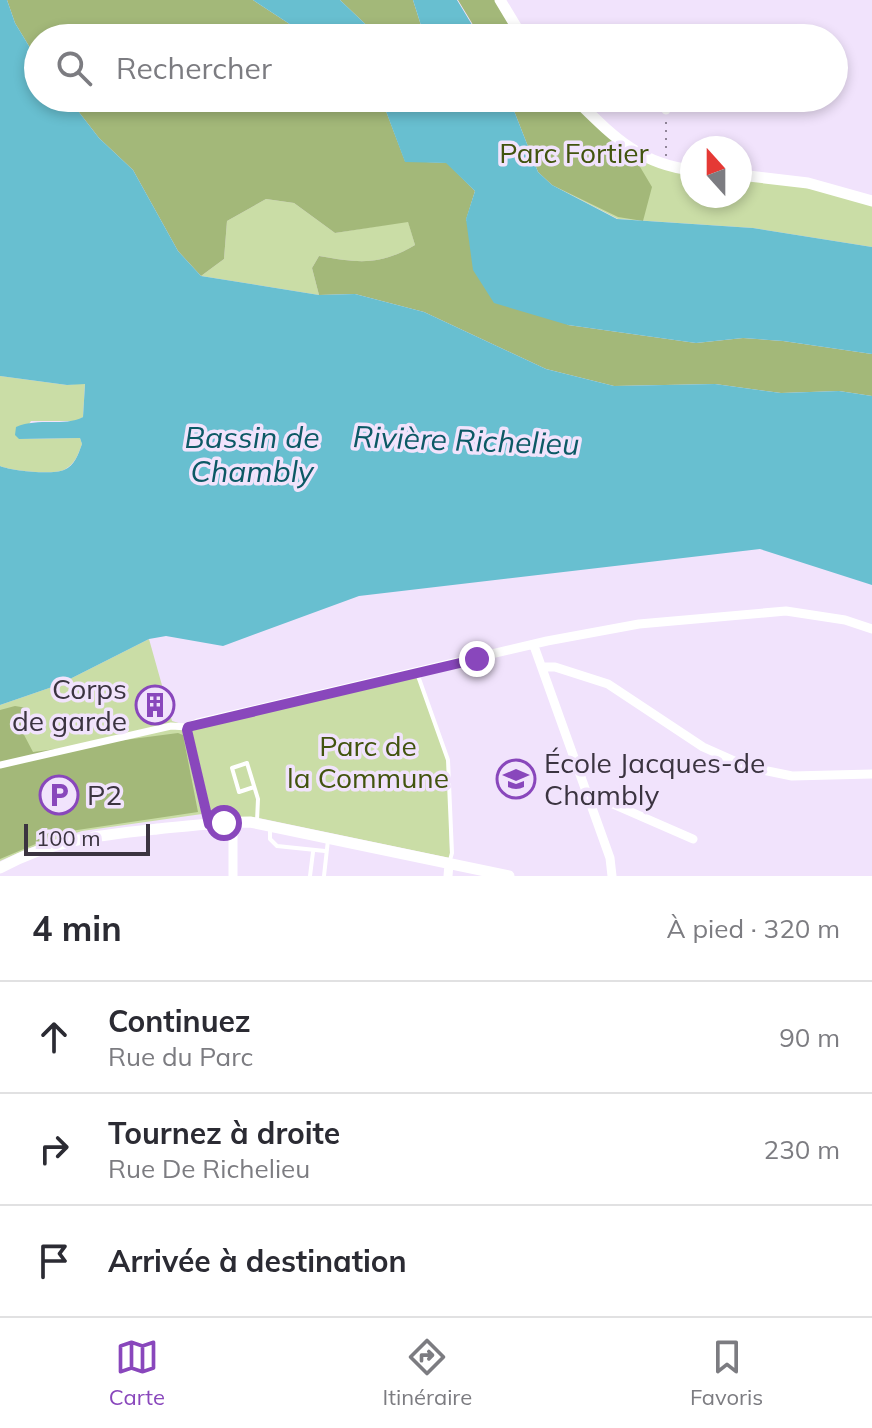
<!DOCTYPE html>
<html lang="fr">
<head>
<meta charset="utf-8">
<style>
	:root { --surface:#fff; --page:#f2f2f3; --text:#2b2b33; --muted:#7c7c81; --line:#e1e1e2; --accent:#8947bc }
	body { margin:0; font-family:Mulish,sans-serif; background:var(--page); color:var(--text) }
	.compass { position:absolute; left:680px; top:136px; width:72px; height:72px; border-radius:50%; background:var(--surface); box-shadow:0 4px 12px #0003; rotate:339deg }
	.scale { position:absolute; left:24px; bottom:20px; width:126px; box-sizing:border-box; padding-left:8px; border:4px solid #3b3440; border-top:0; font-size:22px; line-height:28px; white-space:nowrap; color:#3b3440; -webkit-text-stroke:6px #f1e3fc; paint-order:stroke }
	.stop { position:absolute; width:24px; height:24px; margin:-18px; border:6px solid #8947bc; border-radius:50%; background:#fff }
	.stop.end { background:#8947bc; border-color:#fff; box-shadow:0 2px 8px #0008 }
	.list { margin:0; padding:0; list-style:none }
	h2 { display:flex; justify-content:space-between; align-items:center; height:104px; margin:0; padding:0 32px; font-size:34px }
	h2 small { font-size:26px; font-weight:400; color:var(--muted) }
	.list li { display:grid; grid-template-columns:52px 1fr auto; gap:24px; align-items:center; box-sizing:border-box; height:112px; padding:0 32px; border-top:2px solid var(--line) }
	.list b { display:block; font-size:30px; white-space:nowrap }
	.list p { margin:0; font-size:26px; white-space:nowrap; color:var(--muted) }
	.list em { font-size:26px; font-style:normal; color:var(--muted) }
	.icon { flex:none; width:44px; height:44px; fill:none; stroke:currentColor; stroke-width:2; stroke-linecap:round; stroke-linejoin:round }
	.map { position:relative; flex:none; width:872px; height:876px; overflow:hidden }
	.search { position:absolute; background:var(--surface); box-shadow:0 4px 12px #0003; left:24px; right:24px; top:24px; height:88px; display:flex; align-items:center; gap:20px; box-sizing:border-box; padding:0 28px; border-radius:44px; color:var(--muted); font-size:30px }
	.sheet { height:440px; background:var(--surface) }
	nav { display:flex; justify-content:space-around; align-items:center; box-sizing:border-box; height:112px; border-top:2px solid var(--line); background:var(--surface); font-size:22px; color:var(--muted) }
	nav a { display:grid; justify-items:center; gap:4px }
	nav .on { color:var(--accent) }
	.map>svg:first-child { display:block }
	.green { fill:#cadda6 }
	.forest { fill:#a3b879 }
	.water { fill:#68bfd0 }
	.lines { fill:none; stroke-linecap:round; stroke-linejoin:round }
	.path { stroke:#918699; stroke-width:2; stroke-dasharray:2 6; stroke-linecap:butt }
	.service { stroke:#fff; stroke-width:4 }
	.pedestrian { stroke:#fff; stroke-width:7 }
	.minor { stroke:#fff; stroke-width:9 }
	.tertiary { stroke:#fff; stroke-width:11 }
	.route { stroke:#8947bc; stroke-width:10 }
	.labels { text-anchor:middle; stroke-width:7; stroke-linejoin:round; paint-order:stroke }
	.park-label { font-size:28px; fill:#42540e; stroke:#f1e3fc }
	.poi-label { font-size:28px; fill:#3b3440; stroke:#f1e3fc; text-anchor:start }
	.water-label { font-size:30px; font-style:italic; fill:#0c5965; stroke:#f1e3fc }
</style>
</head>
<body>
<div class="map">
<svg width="872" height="876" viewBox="0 0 872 876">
	<rect width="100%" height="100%" fill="#f1e3fc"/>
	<path class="green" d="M509,98L625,146L692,170V196H740V175L872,201V247L753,228L618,219L552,185Z
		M266,199L294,203L335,233L408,221L415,245C379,266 359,263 319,256L312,268L319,295L201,276L224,259L227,221Z
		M0,376L67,385L85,383L83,417L76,421H31L19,439L80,438L82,444C78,455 75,464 64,470C52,475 12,471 0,466Z
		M149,639L172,721L182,724L202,814L82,831L27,849L0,861V705L58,685Z
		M417,673L448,760L450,858L254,817H208L187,727Z"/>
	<path class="forest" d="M7,0H253L311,38H38V61L15,23Z
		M340,0H413L425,38H380Z
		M458,0H499L522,38H481Z
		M68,98H381L405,161L447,163L475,191L466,220L568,325L696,343L743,338L783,341L872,354V396L839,391L781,393L715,384L614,386L546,369L424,312L355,294L319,295L312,268L319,256C359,263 379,266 415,245L408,222L335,233L294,203L266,199L227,221L224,259L201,276L178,251L133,170L99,138Z
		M509,98H572L630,150L652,187L643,221L618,217L552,185L538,172Z
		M15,706L27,708L22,731L33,752L178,733L183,735L198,812L64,832L0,859V710Z"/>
	<path class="water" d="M0,0H7L15,23L38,61V98H68L99,138L133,170L178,251L201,276L319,295L355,294L424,312L546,369L614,386L715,384L781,393L839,391L872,396V585L760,549L359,596L223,646L166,636L149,639L58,685L0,705V466C12,471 52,475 64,470C75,465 78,455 82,444L80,438L19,439L15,435L16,427C39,417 64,427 83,417L85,384L67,385L0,376Z
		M253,0H340L380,38H311Z
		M413,0H457L480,38H425Z
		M381,98H509L538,172L552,185L617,219L753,228L872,247V354L783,341L743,338L696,343L568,325L494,303L473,270L466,219L475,191L446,163L405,162Z"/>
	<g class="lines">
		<path class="path" d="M666,156V118"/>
		<path class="service" d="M417,673L448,760L452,853L450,860
			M254,787L239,792L232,768L247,763L258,799L257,821
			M270,829V839L277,846L325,851
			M310,876L313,852
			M324,876L328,840"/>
		<path class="pedestrian" d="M0,765L171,726L188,727"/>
		<path class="minor" d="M793,38L794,29
			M666,110L667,98
			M534,646L610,858L612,876
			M542,667H555L608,684L703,747L748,767L792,776L872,774
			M588,797L599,798L693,839
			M209,824L187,730L188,727L198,723L547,641L639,624L786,611L845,620L872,629
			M233,876V822
			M448,876L449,864"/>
		<path class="tertiary" d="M500,0L523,38
			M574,98C611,134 638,164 692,170
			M740,175L808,183L872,201
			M0,868C50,840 101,835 157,829C188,826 219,822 250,822L509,876"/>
	</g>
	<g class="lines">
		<path class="route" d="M224,823L209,824L187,730L188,727L477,659"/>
	</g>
	<defs>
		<g id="building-ring" transform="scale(2)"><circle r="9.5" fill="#f1e3fc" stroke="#8947bc" stroke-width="1.5"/><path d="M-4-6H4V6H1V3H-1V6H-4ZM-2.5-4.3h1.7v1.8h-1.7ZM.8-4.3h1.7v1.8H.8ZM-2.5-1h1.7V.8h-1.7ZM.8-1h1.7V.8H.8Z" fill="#8947bc"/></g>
		<g id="school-ring" transform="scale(2)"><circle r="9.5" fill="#f1e3fc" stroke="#8947bc" stroke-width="1.5"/><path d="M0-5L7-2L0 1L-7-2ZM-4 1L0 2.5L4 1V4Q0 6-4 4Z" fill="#8947bc"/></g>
		<g id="parking-ring" transform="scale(2)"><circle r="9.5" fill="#f1e3fc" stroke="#8947bc" stroke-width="1.5"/><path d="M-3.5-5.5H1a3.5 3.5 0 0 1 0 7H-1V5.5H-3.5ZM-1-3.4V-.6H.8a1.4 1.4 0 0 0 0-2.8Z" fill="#8947bc"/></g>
	</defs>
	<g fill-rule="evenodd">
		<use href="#building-ring" x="155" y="705"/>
		<use href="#school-ring" x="516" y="779"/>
		<use href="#parking-ring" x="59" y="795"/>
	</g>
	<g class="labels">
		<g class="park-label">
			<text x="574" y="163">Parc Fortier</text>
			<text x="368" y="756">Parc de<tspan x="368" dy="32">la Commune</tspan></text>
		</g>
		<g class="poi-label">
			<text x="127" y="699" text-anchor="end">Corps<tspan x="127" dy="32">de garde</tspan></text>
			<text x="544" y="773">École Jacques-de<tspan x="544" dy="32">Chambly</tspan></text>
			<text x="87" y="805">P2</text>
		</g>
		<g class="water-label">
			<text x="252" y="448">Bassin de<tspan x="252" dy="34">Chambly</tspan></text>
			<text transform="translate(466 441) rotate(2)" y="10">Rivière Richelieu</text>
		</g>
	</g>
</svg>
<svg class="compass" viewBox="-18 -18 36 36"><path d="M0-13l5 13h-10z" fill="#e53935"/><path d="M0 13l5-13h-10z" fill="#7c7c81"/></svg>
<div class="scale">100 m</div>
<div class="stop" style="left:224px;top:823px"></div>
<div class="stop end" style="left:477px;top:659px"></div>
<div class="search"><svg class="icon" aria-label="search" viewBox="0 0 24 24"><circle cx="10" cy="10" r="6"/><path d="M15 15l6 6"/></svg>Rechercher</div>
</div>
<section class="sheet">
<h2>4 min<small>À pied · 320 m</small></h2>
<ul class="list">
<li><svg class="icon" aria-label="ahead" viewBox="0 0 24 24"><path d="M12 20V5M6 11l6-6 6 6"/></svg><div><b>Continuez</b><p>Rue du Parc</p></div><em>90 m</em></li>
<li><svg class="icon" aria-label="right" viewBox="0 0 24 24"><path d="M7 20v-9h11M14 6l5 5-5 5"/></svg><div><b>Tournez à droite</b><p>Rue De Richelieu</p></div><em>230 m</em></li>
<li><svg class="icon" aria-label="arrive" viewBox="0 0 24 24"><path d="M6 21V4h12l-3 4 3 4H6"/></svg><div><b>Arrivée à destination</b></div></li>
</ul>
</section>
<nav>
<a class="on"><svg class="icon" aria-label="map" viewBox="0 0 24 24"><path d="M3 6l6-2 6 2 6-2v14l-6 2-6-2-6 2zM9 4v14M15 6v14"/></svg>Carte</a>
<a><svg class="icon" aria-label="directions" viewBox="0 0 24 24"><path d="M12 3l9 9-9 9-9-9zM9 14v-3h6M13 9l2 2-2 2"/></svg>Itinéraire</a>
<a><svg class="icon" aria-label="saved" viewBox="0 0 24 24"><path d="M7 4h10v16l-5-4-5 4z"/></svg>Favoris</a>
</nav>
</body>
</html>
